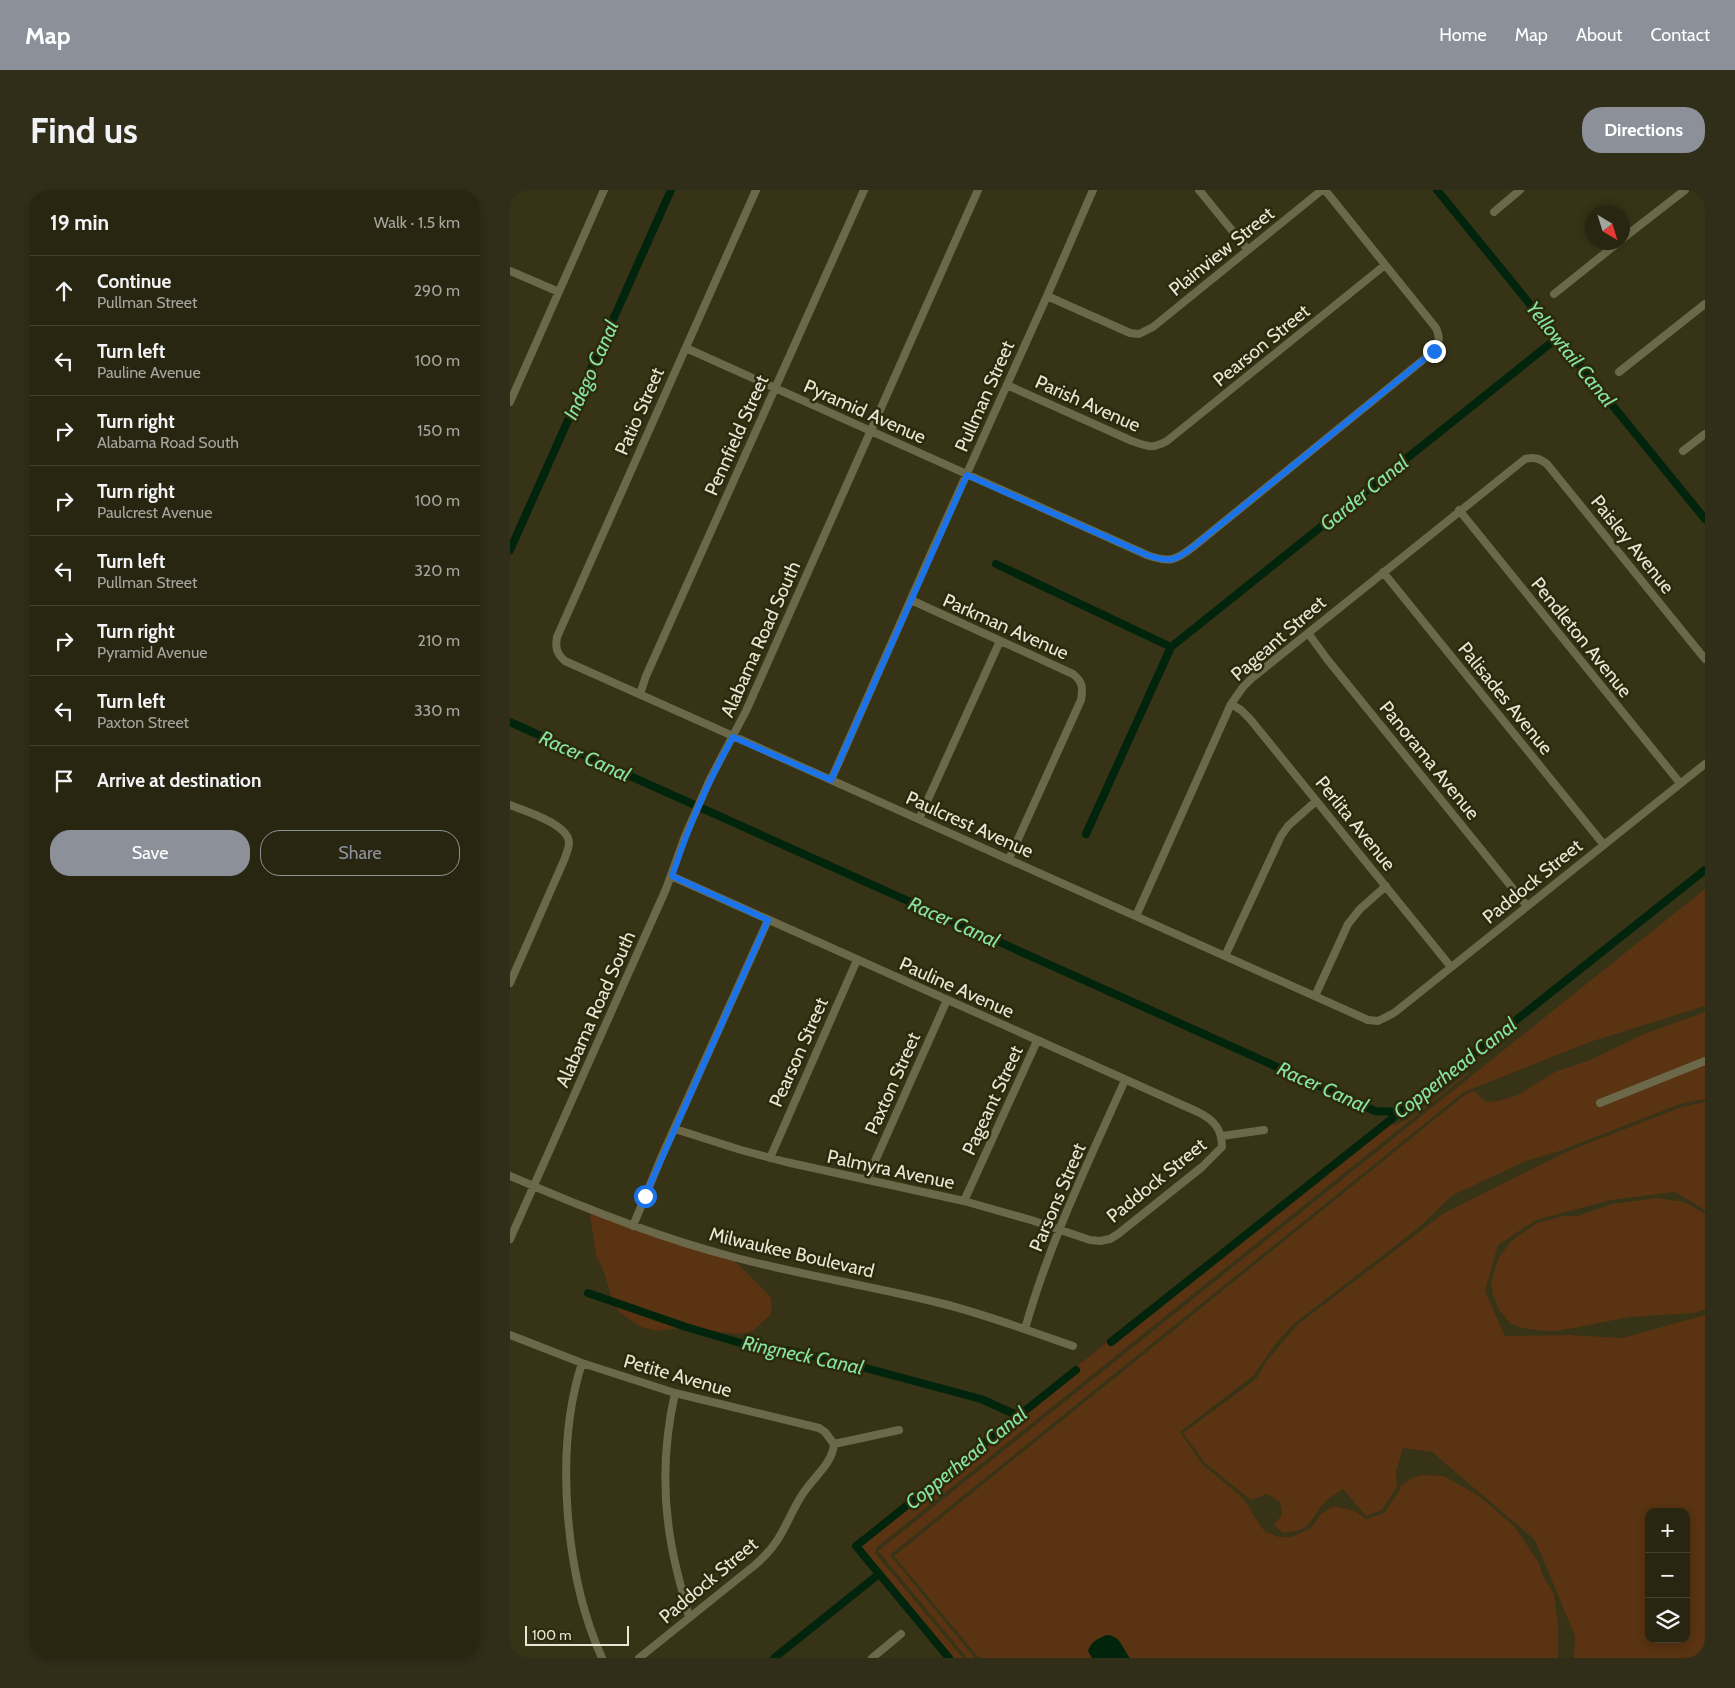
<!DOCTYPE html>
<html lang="en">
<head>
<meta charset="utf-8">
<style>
	:root { --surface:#282610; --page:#302e19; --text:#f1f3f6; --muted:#a5a59f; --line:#444330; --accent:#8c9099 }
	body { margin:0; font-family:Cabin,sans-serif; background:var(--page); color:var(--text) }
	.controls { position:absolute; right:15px; bottom:15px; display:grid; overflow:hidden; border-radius:10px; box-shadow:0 2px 8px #0003 }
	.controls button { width:45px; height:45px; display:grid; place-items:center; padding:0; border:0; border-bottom:1px solid var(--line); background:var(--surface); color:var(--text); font:25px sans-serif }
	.compass { position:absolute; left:1075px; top:15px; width:45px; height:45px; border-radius:50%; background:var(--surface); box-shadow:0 2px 8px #0003; rotate:142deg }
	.scale { position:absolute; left:15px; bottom:12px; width:104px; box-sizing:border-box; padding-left:5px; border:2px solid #e8e7d6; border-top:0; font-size:14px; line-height:18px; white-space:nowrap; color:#e8e7d6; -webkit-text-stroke:4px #2c290c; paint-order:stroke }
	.stop { position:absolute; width:15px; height:15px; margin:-11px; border:4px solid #1a73e8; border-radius:50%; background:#fff }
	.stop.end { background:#1a73e8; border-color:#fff; box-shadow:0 1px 5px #0008 }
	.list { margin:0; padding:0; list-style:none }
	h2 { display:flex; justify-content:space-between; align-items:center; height:65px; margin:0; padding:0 20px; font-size:21px }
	h2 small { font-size:16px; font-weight:400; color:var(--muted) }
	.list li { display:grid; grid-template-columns:32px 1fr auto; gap:15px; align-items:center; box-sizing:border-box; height:70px; padding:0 20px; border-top:1px solid var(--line) }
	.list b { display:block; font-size:19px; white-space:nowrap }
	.list p { margin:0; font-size:16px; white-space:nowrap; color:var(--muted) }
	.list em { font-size:16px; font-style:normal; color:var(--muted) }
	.actions { display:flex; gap:10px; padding:15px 20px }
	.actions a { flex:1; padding:11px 0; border:1px solid var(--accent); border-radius:20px; text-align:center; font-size:18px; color:var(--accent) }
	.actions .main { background:var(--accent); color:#fff }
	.icon { flex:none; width:28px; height:28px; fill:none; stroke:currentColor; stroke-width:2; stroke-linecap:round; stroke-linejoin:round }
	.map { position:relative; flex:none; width:1195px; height:1468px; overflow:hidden; border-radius:20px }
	header { display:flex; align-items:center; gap:30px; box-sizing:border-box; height:70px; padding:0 25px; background:var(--accent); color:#fff }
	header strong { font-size:24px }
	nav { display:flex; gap:28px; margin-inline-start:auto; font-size:18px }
	.intro { display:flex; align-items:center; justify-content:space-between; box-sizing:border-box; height:120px; padding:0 30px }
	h1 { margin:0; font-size:35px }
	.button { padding:12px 22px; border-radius:20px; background:var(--accent); color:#fff; font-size:18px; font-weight:700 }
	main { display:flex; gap:30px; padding:0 30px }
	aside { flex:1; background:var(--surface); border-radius:20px; box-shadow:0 2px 8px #0003 }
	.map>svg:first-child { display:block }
	.green { fill:#593312; fill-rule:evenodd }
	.water { fill:#00240c }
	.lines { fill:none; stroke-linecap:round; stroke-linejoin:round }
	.canal { stroke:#00240c; stroke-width:8 }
	.minor { stroke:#6b694a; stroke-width:8 }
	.route { stroke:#1a73e8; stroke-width:6 }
	.labels { text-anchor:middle; stroke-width:5; stroke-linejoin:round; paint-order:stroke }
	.street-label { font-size:19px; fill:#e8e7d6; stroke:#2c290c }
	.water-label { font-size:20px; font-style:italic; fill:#87e49e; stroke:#2c290c }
</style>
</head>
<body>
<header>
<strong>Map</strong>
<nav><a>Home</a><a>Map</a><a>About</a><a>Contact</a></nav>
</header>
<div class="intro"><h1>Find us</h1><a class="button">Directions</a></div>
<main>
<aside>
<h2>19 min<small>Walk · 1.5 km</small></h2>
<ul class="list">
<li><svg class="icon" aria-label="ahead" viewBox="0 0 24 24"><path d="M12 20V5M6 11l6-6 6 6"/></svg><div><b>Continue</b><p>Pullman Street</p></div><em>290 m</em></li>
<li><svg class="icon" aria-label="left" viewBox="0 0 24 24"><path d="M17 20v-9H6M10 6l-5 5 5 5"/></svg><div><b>Turn left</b><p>Pauline Avenue</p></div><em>100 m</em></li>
<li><svg class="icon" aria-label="right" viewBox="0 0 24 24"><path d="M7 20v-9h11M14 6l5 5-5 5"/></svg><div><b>Turn right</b><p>Alabama Road South</p></div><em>150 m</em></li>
<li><svg class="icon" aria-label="right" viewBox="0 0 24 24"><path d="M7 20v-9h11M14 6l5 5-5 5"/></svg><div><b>Turn right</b><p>Paulcrest Avenue</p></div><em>100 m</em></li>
<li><svg class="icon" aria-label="left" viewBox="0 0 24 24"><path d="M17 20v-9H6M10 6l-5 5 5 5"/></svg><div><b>Turn left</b><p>Pullman Street</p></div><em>320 m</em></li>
<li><svg class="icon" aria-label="right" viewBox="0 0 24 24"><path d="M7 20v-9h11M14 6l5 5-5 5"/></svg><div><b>Turn right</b><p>Pyramid Avenue</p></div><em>210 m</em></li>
<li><svg class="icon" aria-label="left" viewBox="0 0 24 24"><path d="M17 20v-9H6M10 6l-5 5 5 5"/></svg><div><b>Turn left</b><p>Paxton Street</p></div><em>330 m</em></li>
<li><svg class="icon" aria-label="arrive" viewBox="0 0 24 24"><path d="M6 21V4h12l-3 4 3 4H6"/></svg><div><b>Arrive at destination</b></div></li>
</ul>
<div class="actions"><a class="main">Save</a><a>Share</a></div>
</aside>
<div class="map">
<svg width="1195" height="1468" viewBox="0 0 1195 1468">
	<rect width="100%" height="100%" fill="#363316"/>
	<path class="green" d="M1195,699V816L1080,852L954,902L380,1365L465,1468H457L368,1361Z
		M1195,822V909L1170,914L1050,961L1016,971L943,1005L907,1039L785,1133L767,1152L743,1186L670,1242L693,1275L733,1308L752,1338L756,1342L769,1347H781L800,1339L811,1324L824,1316L845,1321L856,1329L874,1323L890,1300V1296L902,1288L912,1285L934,1286L969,1306L1005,1337L1029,1373L1032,1384L1044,1404L1048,1434V1468H469L384,1366L956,904L964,901L976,912L988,911L1008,905L1045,882L1080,870L1134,844Z
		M958,882V884L366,1358L365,1363L453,1468H434L366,1387L352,1367L348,1361V1353L352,1345L876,933L884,935L897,930Z
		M1195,912V1020L1165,1002L1101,1010L1026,1030L988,1055L975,1101L995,1146L1059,1145L1112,1148L1195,1125V1468H1064L1065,1446L1025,1350L922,1262L893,1258L886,1282L887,1297L872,1320L856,1326L833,1299C828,1303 821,1306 816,1311C797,1330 807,1339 773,1343L764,1335L772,1325L770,1312L757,1304L741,1310L695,1273L673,1243L746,1189L756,1172L787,1135L934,1023L1056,962L1171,917ZM1139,1322H1176V1449H1139Z
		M1147,1008L1175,1012L1195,1024V1119L1185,1123L1120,1127L1048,1141H1034L1013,1138L1001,1134L989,1120L983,1105L981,1093L988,1069L1001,1051L1027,1033L1053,1026H1067L1102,1014Z
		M81,1020L222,1068L256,1102L261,1108L262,1118L261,1124L244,1140L237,1143L228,1144L170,1138L147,1141L131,1137L110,1123L102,1110L95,1085L86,1065L80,1026Z"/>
	<path class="water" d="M597,1445C611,1446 612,1458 620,1468H582L578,1461C581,1452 588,1448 597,1445Z"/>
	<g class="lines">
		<path class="canal" d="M927,0L1195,329
			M0,360L161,0
			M486,374L661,457
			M0,532L865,921L890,922
			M576,644L661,457L1047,148
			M78,1103L176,1137L234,1154L281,1161L348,1176L471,1209L509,1226
			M601,1152L1195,680
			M264,1468L369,1384
			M439,1468L346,1356L566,1180"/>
		<path class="minor" d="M246,0L47,447C45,458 47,464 55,471L858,830L868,831L884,823L1195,574
			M689,0L738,60
			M984,22L1010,0
			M1112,49L1175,0
			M0,81L49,102
			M1044,104L1109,52
			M537,106L620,143L629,144L643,137L812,0
			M176,158L637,365C659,373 665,371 683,357L924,161C930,152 930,147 926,138L815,0
			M1109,182L1195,114
			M497,195L622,251C638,257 642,259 657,251L875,75
			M0,212L94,0
			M1173,261L1195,244
			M949,320L1170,593
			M873,382L1094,655
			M401,410L563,484C573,492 573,498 571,510L499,669
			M798,443L817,469L1017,716
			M130,504L136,486L354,0
			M721,514L731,520L740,529L941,777
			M321,590L422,361L537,106L583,0
			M0,615C15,621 59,634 59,653C59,658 56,664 55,668L0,793
			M409,629L490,451
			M161,686L688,922C704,930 712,939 712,957L692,977L608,1044L600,1049L590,1051L580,1050L521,1030L454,1011L276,972L231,960L165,939
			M626,726L721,514L733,497L741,489L1015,269C1024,267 1029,268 1037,274L1195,469
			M715,766L771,646L778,636L806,611
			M805,806L838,734L850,719L876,696
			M1090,913L1195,871
			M712,946L754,940
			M260,968L347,770
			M0,986C73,1018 146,1047 223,1067C291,1085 361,1096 430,1113C475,1124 519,1141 563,1156
			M357,989L437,810
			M454,1011L527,851
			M123,1036L151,968L258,730
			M0,1049L156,699L175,646L200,589L236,521L468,0
			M515,1139C539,1053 579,971 615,890
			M0,1145L72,1173L165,1203L309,1238L315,1242L324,1254
			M72,1173C44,1259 55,1386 92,1468
			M165,1203C154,1252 152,1302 161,1352C165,1378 173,1403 179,1427
			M324,1254L389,1240
			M129,1468L245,1375C253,1368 260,1361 266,1352C276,1338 282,1320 292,1305C303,1287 322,1275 324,1254
			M362,1468L391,1444"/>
	</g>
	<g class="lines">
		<path class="route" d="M135,1006L258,730L162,686C178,637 198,591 223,547L321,590L457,285L637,365C659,373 665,371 683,357L924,161"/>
	</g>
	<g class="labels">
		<g class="street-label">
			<text transform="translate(711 61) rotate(-39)" y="7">Plainview Street</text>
			<text transform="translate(751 155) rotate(-39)" y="7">Pearson Street</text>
			<text transform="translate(474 206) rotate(-66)" y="7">Pullman Street</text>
			<text transform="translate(578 213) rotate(24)" y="7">Parish Avenue</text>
			<text transform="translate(129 221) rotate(-66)" y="7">Patio Street</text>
			<text transform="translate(355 221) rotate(24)" y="7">Pyramid Avenue</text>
			<text transform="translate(226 245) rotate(-66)" y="7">Pennfield Street</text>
			<text transform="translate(1123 354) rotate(51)" y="7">Paisley Avenue</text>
			<text transform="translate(496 436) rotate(24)" y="7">Parkman Avenue</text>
			<text transform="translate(1072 447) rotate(51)" y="7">Pendleton Avenue</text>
			<text transform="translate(768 448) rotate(-41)" y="7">Pageant Street</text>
			<text transform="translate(250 449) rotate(-66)" y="7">Alabama Road South</text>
			<text transform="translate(996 508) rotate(51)" y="7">Palisades Avenue</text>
			<text transform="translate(920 570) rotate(51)" y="7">Panorama Avenue</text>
			<text transform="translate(846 633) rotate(51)" y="7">Perlita Avenue</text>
			<text transform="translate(460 634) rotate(24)" y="7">Paulcrest Avenue</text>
			<text transform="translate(1022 691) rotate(-39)" y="7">Paddock Street</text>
			<text transform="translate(447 797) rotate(24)" y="7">Pauline Avenue</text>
			<text transform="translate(85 819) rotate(-66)" y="7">Alabama Road South</text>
			<text transform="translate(288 862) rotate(-66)" y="7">Pearson Street</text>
			<text transform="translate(382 893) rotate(-66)" y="7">Paxton Street</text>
			<text transform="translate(482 910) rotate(-65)" y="7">Pageant Street</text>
			<text transform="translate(381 979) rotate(12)" y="7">Palmyra Avenue</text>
			<text transform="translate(646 990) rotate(-39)" y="7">Paddock Street</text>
			<text transform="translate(547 1007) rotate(-67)" y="7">Parsons Street</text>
			<text transform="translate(282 1062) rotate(13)" y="7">Milwaukee Boulevard</text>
			<text transform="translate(168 1185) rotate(16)" y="7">Petite Avenue</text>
			<text transform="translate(198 1390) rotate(-40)" y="7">Paddock Street</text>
		</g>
		<g class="water-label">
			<text transform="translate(1061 164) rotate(51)" y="7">Yellowtail Canal</text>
			<text transform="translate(81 180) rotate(-66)" y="7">Indego Canal</text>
			<text transform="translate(854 303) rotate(-39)" y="7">Garder Canal</text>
			<text transform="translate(75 566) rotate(24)" y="7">Racer Canal</text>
			<text transform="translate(444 732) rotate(24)" y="7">Racer Canal</text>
			<text transform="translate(945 878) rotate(-38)" y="7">Copperhead Canal</text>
			<text transform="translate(813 897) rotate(24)" y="7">Racer Canal</text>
			<text transform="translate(293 1165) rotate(12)" y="7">Ringneck Canal</text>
			<text transform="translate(456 1268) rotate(-39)" y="7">Copperhead Canal</text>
		</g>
	</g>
</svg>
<div class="controls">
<button>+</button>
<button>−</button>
<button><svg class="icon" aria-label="layers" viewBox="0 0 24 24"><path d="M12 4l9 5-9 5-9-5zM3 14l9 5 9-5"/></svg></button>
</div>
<svg class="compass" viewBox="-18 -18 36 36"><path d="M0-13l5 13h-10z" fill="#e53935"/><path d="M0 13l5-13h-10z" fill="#a5a59f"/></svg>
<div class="scale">100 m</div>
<div class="stop" style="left:135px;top:1006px"></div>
<div class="stop end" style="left:924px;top:161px"></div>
</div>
</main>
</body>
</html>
